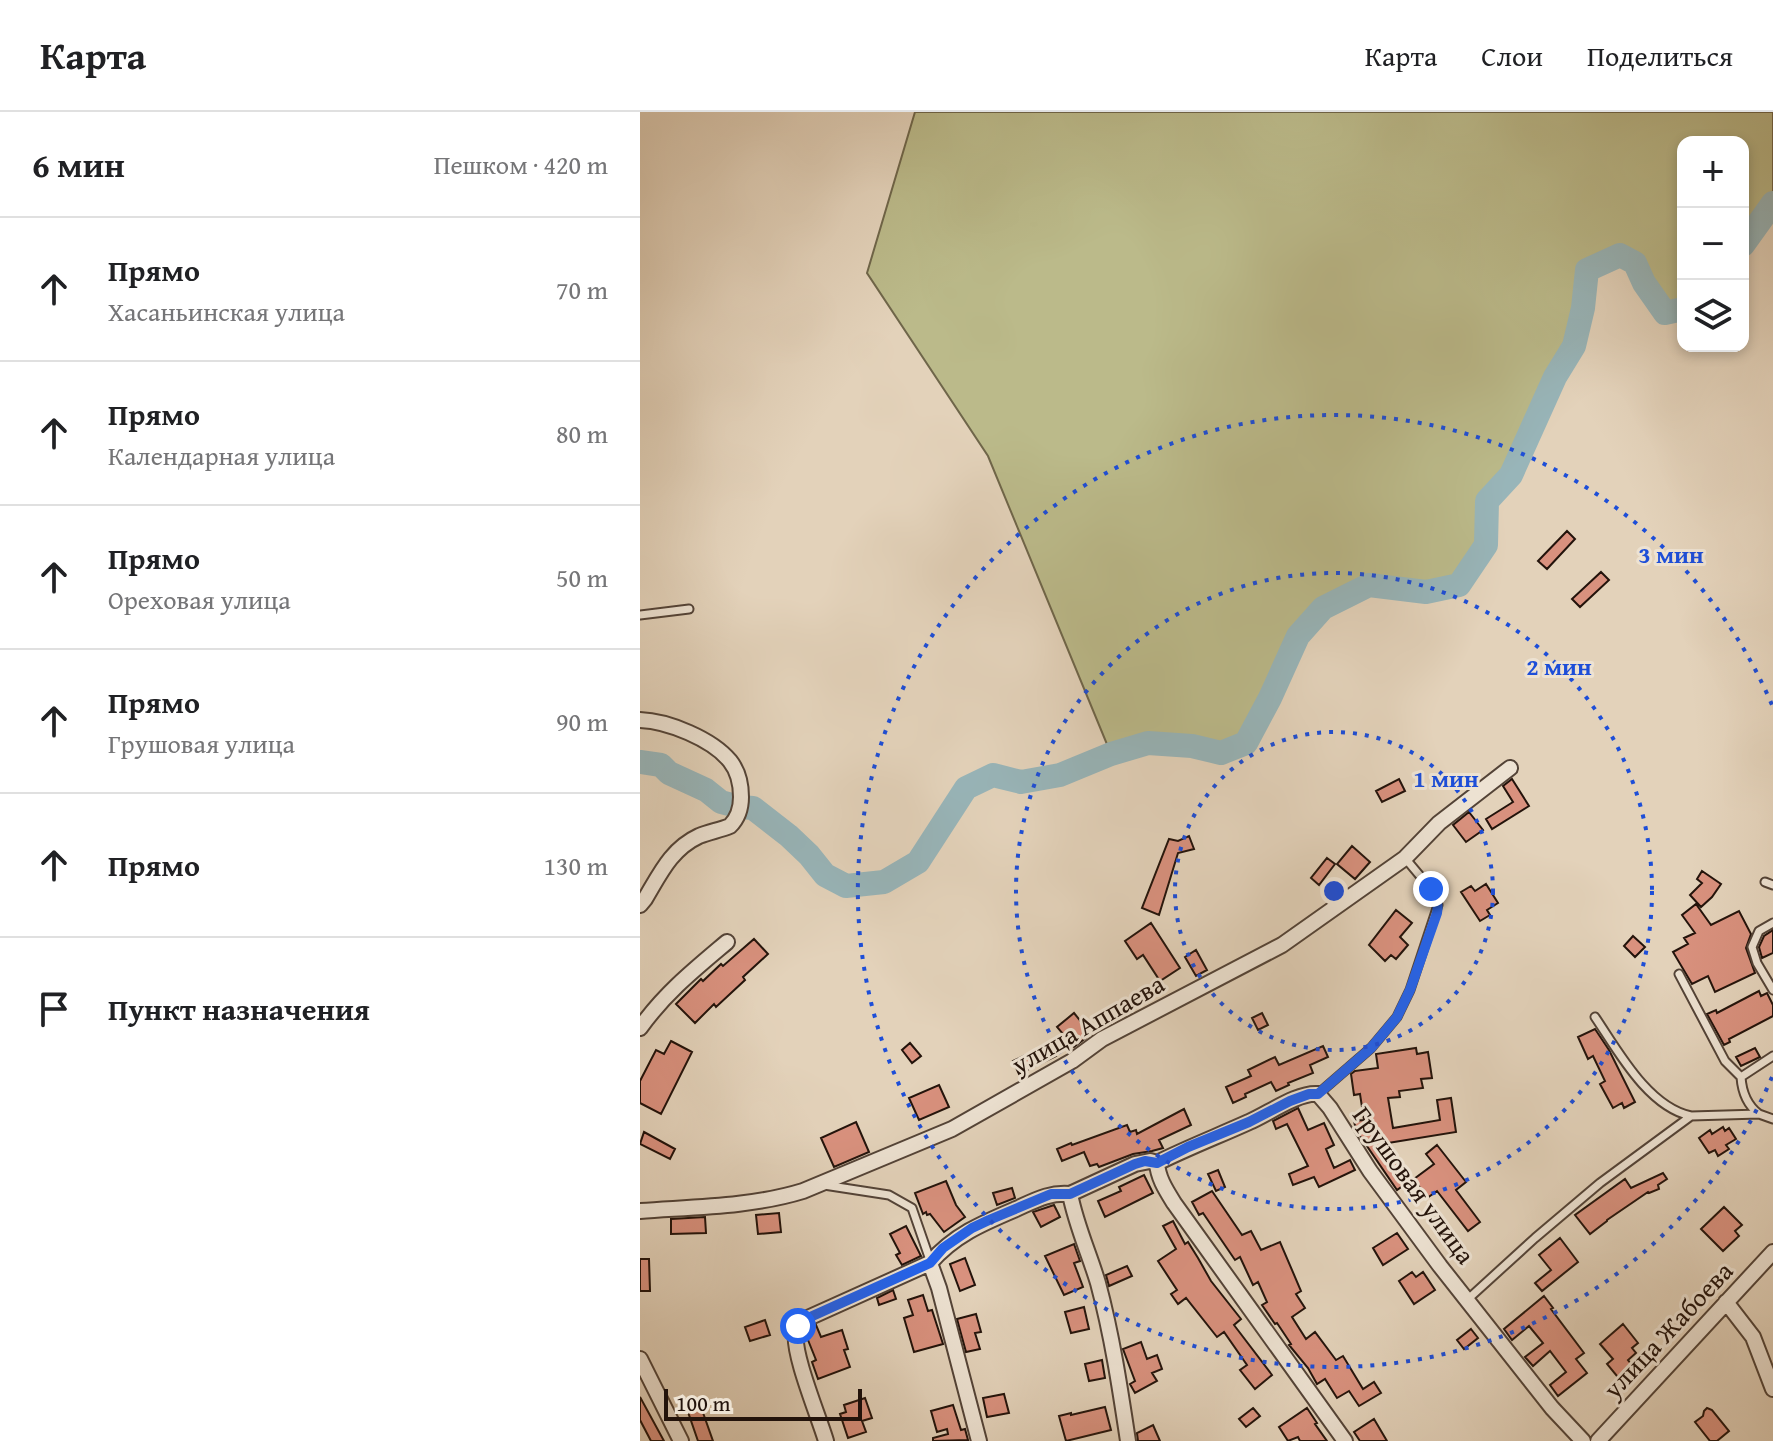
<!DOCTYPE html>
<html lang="ru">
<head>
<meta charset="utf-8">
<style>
	:root { --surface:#fff; --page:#f6f6f6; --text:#202124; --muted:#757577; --line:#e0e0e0 }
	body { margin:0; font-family:"Gentium Book Plus",serif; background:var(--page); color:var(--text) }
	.controls { position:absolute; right:24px; top:24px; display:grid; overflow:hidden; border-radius:16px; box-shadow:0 4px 12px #0003 }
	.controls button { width:72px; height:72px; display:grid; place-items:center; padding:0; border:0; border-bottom:2px solid var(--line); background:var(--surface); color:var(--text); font:40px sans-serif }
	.scale { position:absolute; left:24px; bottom:20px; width:198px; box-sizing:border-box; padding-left:8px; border:4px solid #23130b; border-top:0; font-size:22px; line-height:28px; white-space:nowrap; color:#23130b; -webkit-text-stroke:6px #ede2d2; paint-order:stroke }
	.stop { position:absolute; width:24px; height:24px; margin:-18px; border:6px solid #2563eb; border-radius:50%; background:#fff }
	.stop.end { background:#2563eb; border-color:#fff; box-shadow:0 2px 8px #0008 }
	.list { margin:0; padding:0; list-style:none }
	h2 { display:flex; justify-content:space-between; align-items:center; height:104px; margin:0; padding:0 32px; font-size:34px }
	h2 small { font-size:26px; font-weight:400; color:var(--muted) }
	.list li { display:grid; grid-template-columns:52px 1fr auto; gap:24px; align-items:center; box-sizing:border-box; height:144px; padding:0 32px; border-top:2px solid var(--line) }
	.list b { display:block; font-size:30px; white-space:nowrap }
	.list p { margin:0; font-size:26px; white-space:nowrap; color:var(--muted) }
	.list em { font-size:26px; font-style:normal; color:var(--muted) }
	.icon { flex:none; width:44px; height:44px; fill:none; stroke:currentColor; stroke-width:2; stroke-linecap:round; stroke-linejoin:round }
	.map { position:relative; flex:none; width:1133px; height:1329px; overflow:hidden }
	header { display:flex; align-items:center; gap:48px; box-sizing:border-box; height:112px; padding:0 40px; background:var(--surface); border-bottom:2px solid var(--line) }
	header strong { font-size:38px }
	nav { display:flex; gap:44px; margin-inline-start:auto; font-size:28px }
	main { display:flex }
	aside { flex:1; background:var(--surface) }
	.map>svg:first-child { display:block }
	.green { fill:#bbba8a; stroke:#6f664a; stroke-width:2 }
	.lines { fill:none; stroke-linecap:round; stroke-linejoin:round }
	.river { stroke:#98b5b9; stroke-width:24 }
	.building { fill:#d9917e; stroke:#23130b; stroke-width:2 }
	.lane-casing { stroke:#534337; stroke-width:11 }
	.street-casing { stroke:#534337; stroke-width:18 }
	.lane { stroke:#ede2d2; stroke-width:7 }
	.street { stroke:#ede2d2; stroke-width:14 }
	.route { stroke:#2563eb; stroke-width:10 }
	.ring { fill:none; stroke:#1d4ed8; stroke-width:4; stroke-dasharray:4 8 }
	.labels { text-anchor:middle; stroke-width:6; stroke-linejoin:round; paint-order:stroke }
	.street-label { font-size:26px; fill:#23130b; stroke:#ede2d2 }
	.centre { fill:#1d4ed8; stroke:#ede2d2; stroke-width:4 }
	.ring-label { font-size:24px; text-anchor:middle; font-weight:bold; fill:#1d4ed8; stroke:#ede2d2; stroke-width:6; stroke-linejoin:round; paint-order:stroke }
</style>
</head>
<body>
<header>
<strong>Карта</strong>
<nav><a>Карта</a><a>Слои</a><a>Поделиться</a></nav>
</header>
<main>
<aside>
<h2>6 мин<small>Пешком · 420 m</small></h2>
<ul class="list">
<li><svg class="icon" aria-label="ahead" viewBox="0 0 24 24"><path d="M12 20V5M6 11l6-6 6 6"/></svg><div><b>Прямо</b><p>Хасаньинская улица</p></div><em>70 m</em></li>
<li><svg class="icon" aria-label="ahead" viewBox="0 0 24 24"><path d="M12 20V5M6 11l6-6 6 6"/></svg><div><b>Прямо</b><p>Календарная улица</p></div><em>80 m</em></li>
<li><svg class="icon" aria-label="ahead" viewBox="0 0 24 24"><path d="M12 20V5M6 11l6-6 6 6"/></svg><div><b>Прямо</b><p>Ореховая улица</p></div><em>50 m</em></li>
<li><svg class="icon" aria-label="ahead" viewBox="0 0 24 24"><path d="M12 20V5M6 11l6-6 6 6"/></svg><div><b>Прямо</b><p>Грушовая улица</p></div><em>90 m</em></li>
<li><svg class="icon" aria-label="ahead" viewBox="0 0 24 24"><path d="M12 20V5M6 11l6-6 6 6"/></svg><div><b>Прямо</b></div><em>130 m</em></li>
<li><svg class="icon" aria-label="arrive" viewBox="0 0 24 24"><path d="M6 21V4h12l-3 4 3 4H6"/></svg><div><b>Пункт назначения</b></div></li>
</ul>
</aside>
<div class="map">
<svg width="1133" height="1329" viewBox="0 0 1133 1329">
	<rect width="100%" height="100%" fill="#e3d2ba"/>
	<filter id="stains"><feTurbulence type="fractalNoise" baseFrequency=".0025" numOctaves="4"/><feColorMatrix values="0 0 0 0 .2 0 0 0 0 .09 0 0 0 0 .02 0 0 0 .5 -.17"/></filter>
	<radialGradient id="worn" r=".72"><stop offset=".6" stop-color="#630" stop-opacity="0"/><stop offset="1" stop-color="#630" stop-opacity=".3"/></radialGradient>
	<path class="green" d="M275,0H1133V91L1103,133V30H1043V197L1025,201L1004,171L995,151L980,143L947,158L943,196L934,234L915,265L871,363L847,389L846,433L819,473L786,480L729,473L683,496L658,524L630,586L606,631L581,641L552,634L508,631L471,642L348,344L227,161Z"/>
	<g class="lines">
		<path class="river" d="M1103,133L1133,91
			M0,650L21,653L29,661L66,678L81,690L100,695L113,696L149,724L169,743L185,763L206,774L244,770L278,750L326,676L353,663L381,670L420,663L471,642L508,631L552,634L581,641L606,631L630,586L658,524L683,496L729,473L786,480L819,473L846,433L847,389L871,363L915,265L934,234L943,196L947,158L980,143L995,151L1004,171L1025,201L1043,197"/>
	</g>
	<path class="building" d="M927,419L935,427L907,457L898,449Z
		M961,460L969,468L940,495L932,487Z
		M759,667L765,679L742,690L736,679Z
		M872,667L889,694L852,717L846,707L873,690L863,674Z
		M829,700L843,718L826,730L813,713Z
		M549,724L554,737L538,741L519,803L502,796L529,727L538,729Z
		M712,734L730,750L715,767L697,752Z
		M687,746L695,752L679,773L671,766Z
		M1062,759L1081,772L1072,785L1061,795L1050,783L1062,771L1057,767Z
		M846,772L858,791L847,798L850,803L840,809L821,780L831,774L835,779Z
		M1056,792L1071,813L1099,799L1111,822L1106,836L1115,861L1075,880L1068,864L1052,872L1033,840L1048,832L1044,826L1055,821L1042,803Z
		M756,798L772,811L760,825L768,833L756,847L751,843L745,849L729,833Z
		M511,811L540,856L520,869L503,843L497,847L485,829Z
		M1133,818V841L1122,846L1119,835L1124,824Z
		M993,824L1005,835L995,845L984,834Z
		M114,827L128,842L103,865L105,868L76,895L74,892L55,911L36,892L61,867L63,869L81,852L83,854Z
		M556,838L567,858L556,864L545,845Z
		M1119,879L1121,884L1127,881L1133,893V904L1089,927L1090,930L1084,933L1067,902L1076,898L1077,901Z
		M434,901L451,922L434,935L417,915Z
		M622,901L628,913L618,918L612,906Z
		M955,917L969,938L995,990L984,996L982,991L973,996L960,972L965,969L953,944L948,947L938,925Z
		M31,929L52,940L21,1002L0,991V969L16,938L24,942Z
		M270,931L281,944L272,951L262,938Z
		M410,931L416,944L379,962L373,949Z
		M683,934L688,945L670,953L673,961L648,971L649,973L636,979L631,970L605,982L606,985L593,991L586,975L611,964L608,958L635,945L639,953Z
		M776,936L777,942L788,940L792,966L781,967L783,976L759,979L760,985L748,986L753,1016L800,1008L797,988L811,986L816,1020L748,1031L772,1067L757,1078L716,1018L714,1009L724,1008L720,982L714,983L711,962L715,959L738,956L736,942Z
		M1115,936L1120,945L1101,954L1096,945Z
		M299,973L309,995L279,1008L269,986Z
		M658,996L668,1018L684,1011L694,1033L686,1037L694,1056L710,1048L715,1058L679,1075L674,1065L653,1073L649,1062L668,1054L647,1012L636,1017L633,1009Z
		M544,997L551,1013L519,1028L523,1036L512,1039L493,1042L459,1055L457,1052L450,1054L444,1040L422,1049L417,1037L431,1031L432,1033L487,1013L490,1020L496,1018L497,1022Z
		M216,1010L229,1040L194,1055L181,1026Z
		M1083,1015L1085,1019L1089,1016L1096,1027L1086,1033L1089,1037L1078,1044L1075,1038L1069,1041L1059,1026L1070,1018L1072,1022Z
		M4,1020L35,1037L30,1047L0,1032Z
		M797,1033L826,1070L816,1078L840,1110L828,1119L797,1079L787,1086L774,1067L794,1052L786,1042Z
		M578,1058L585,1075L576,1079L568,1062Z
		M1023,1061L1027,1067L1018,1073L1019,1077L1009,1081L1008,1080L967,1108V1109L950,1122L935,1103L985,1067L991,1076Z
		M504,1063L513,1081L465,1105L458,1089L481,1079L479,1075Z
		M306,1069L316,1093L325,1105L304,1120L290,1102L287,1103L286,1100L283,1102L275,1081Z
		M372,1076L375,1086L357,1093L353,1081Z
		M572,1079L602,1123L611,1119L621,1138L640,1130L661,1179L656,1182L665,1196L652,1205L666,1227L675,1220L696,1248L703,1244L723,1277L734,1270L741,1281L719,1294L709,1279L697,1286L685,1267L677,1272L668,1256L649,1233L651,1232L637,1211L635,1212L622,1193L627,1190L618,1170L613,1173L600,1145L595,1148L563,1101L559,1103L552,1090Z
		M414,1093L420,1105L401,1115L393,1100Z
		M1084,1095L1102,1113L1095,1119L1099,1124L1083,1139L1061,1117Z
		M139,1101L141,1120L118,1122L116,1103Z
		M65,1105L66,1121L31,1122V1107Z
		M533,1109L545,1132L548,1130L558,1146L571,1169L601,1207L594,1213L632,1263L615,1277L600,1258L607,1253L584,1220L577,1225L546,1186L538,1192L531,1182L537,1178L518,1149L536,1137L523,1114Z
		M266,1114L281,1144L262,1153L256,1143L260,1141L250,1122Z
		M757,1121L768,1137L743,1153L733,1136Z
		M920,1126L938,1150L902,1179L895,1171L911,1158L899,1143Z
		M434,1132L440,1149L434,1151L443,1175L424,1183L405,1144Z
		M325,1146L335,1173L320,1179L310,1152Z
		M0,1147H9L10,1179H0Z
		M487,1154L492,1164L469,1174L466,1163Z
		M772,1160L776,1165L783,1160L795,1178L774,1192L759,1169Z
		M253,1178L256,1187L239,1193L237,1186Z
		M283,1183L288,1199L292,1198L303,1232L274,1240L264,1206L273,1203L268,1188Z
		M904,1184L913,1196L911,1197L944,1241L936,1247L947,1261L918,1284L910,1273L926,1260L910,1239L893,1254L885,1245L903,1231L889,1214L872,1228L864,1217Z
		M444,1195L449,1217L431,1221L425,1200Z
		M336,1202L341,1220L335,1221L340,1237L326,1240L317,1207Z
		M125,1208L130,1223L110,1229L105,1215Z
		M983,1212L998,1231L992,1236L996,1241L988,1248L1000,1263L986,1275L967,1252L973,1247L960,1232Z
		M176,1213L181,1225L202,1218L208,1237L204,1238L210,1255L178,1267L172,1250L176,1248L166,1223L167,1219Z
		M831,1217L838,1226L824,1237L817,1228Z
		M501,1230L507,1247L517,1243L522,1257L512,1261L517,1269L495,1281L490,1272L495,1269L483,1237Z
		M462,1248L465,1266L449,1269L445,1252Z
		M364,1282L369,1301L347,1305L343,1286Z
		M0,1285L24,1329H11L0,1308Z
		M225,1286L232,1306L222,1309L226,1320L208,1326L200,1302L206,1300L204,1293Z
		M313,1293L321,1318L325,1317L328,1328L293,1329V1326L308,1322L307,1317L297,1320L291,1299Z
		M61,1295L73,1329H58L48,1300Z
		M465,1295L471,1318L426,1329L419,1304L431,1301V1303Z
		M613,1296L620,1304L606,1315L599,1307Z
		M667,1296L677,1311L675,1312L687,1329H660L658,1325L648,1329L639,1315Z
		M1067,1296L1072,1298L1089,1319L1077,1329H1070L1055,1310L1063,1304L1064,1299Z
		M734,1307L747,1329H720L714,1320Z
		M513,1313L520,1329H498L497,1321Z"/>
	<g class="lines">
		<g class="lane-casing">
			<path id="lane" d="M0,503L49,497
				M1125,770L1133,773
				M1133,811L1119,819L1112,835L1117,851L1133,878
				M1039,862L1085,949L1101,965C1102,980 1107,993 1119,1002
				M955,905C978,939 1008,995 1051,1004
				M1101,965L1133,944
				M678,982L731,936L757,905L770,878L798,793L791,777L765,746
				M184,1073L249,1083L272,1096L290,1148
				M827,1188L895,1126L960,1071L1051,1004L1119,1002L1133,1007"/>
		</g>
		<g class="street-casing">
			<path id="street" d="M0,608C28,609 72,627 90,649C98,659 101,673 101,685C101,696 98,706 90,714C80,718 69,720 59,724C31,737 20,762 5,787L0,793
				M0,916C25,881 55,857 87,830
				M517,1051C547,1036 578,1024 609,1010C628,1002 658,980 678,982L690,996L730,1059L800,1154L912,1296L943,1329
				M517,1051C518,1066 526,1078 534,1091L705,1329
				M0,1099C54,1095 111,1095 163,1079L312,1017L432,949L462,927L642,833L765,746L799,711L870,656
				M1086,1190L1113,1225L1133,1277
				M0,1247L41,1329
				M186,1329C179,1305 152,1241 156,1220C157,1213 163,1210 168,1206L290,1151
				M339,1329L299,1176L290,1151C314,1123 343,1111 376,1097C394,1089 409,1080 430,1082
				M488,1329C480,1276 472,1223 458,1171C449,1141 436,1113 430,1082L495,1052L510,1049L517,1051
				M958,1329L1133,1140"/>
		</g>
		<use href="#lane" class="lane"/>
		<use href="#street" class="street"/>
	</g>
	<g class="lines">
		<path class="route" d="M158,1214L168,1206L290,1151L303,1136L332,1116L349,1108L411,1082H430L495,1052L505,1049L517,1051L548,1035L609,1010L650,989L669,982H678L731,936L757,905L770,878L797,801C799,791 796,785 791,777"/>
	</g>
	<g class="ring">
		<circle cx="694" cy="779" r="159"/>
		<circle cx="694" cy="779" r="318"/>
		<path d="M1132 965A476 476 0 1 1 1132 593"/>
	</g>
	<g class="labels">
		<g class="street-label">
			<text transform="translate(448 912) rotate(-30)" y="9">улица Аппаева</text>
			<text transform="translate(774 1073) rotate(54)" y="9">Грушовая улица</text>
			<text transform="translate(1028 1218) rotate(-47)" y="9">улица Жабоева</text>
		</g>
	</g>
	<circle cx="694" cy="779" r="12" class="centre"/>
	<g class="ring-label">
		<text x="1031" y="451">3 мин</text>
		<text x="919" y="563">2 мин</text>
		<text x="806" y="675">1 мин</text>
	</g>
	<rect width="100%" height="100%" filter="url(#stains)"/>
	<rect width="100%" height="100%" fill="url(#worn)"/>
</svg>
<div class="controls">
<button>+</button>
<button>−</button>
<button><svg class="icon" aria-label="layers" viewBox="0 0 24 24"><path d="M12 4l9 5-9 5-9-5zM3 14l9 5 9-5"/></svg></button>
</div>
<div class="scale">100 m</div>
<div class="stop" style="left:158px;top:1214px"></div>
<div class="stop end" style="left:791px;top:777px"></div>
</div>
</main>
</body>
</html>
